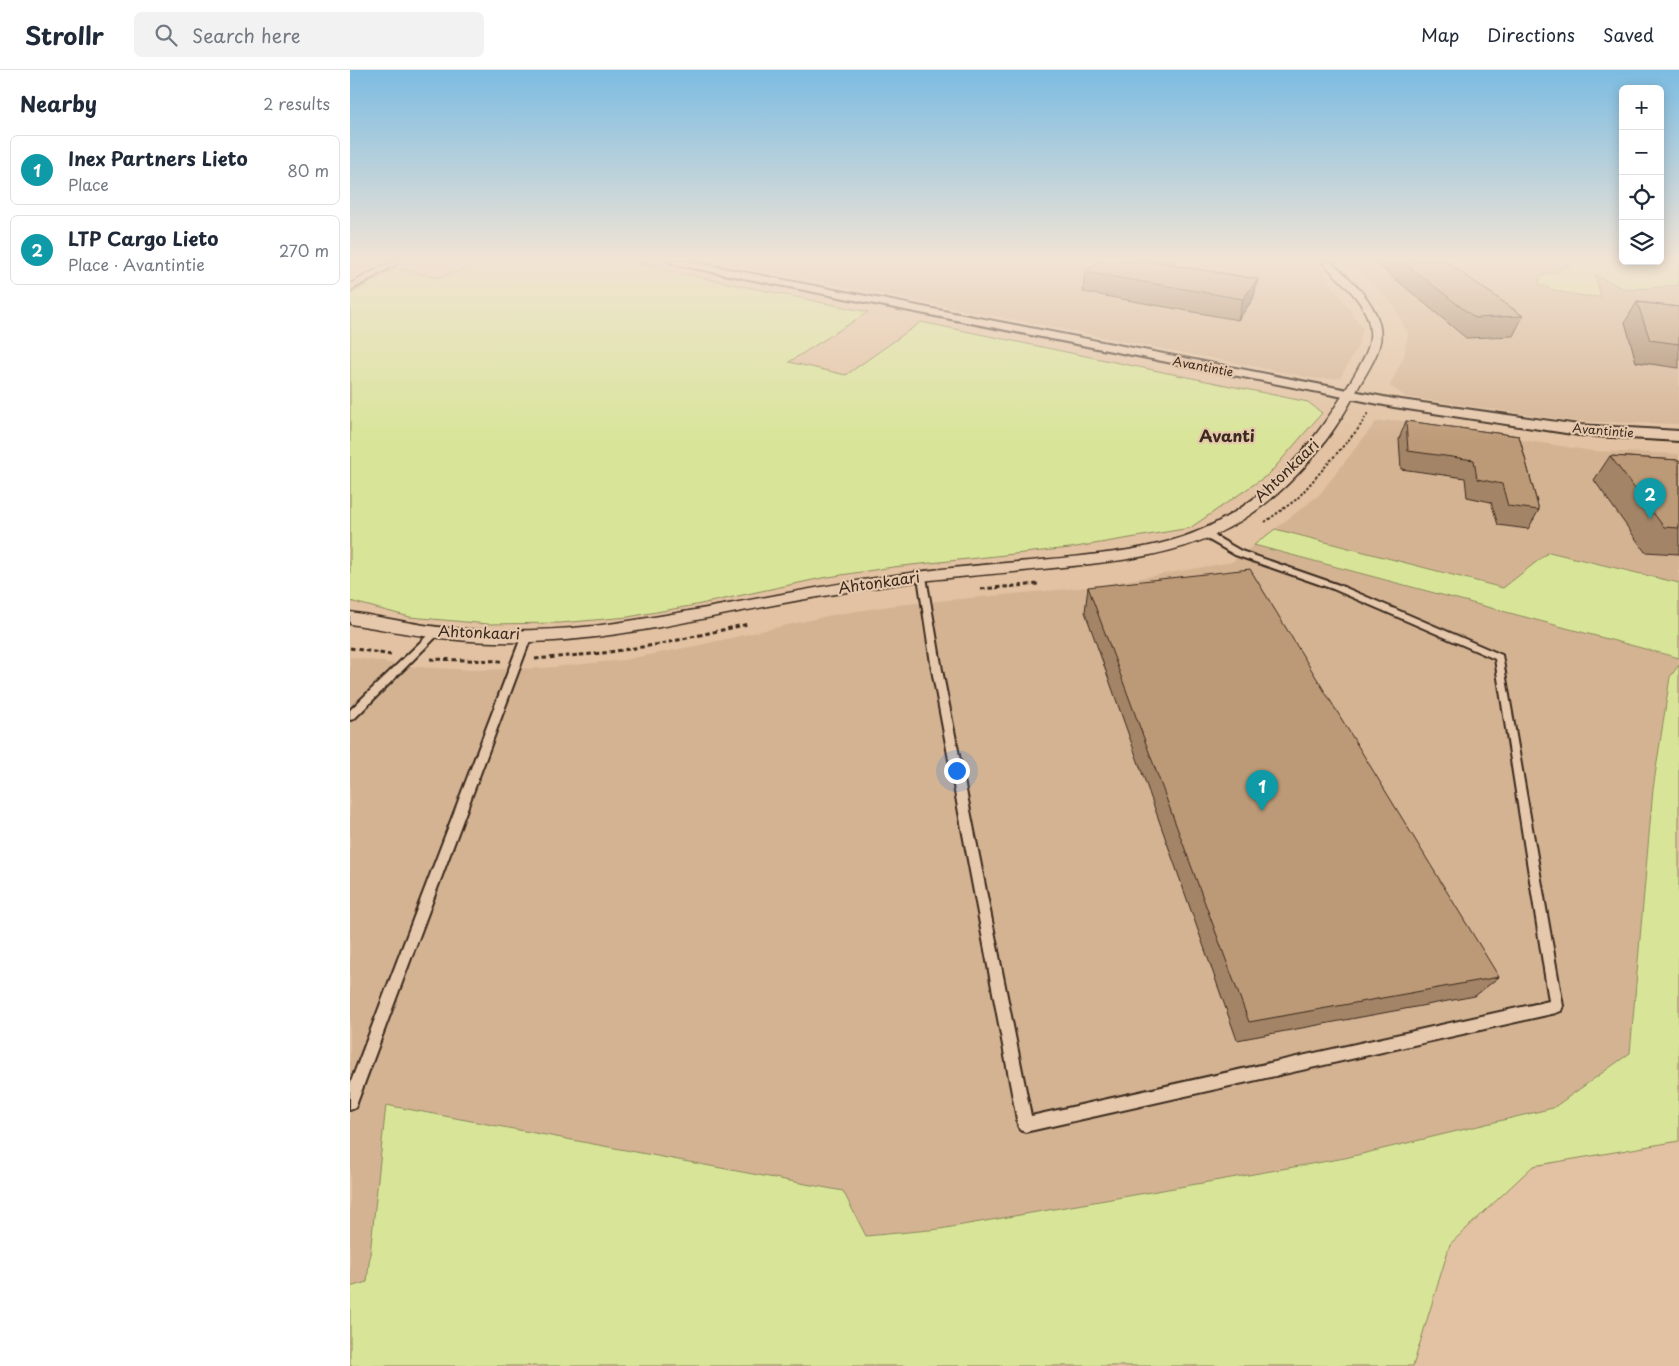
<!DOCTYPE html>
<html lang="en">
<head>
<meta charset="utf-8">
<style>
	:root { --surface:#fff; --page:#f2f2f3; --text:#1f2937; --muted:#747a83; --line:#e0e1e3; --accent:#d93025 }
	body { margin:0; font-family:"Playpen Sans",sans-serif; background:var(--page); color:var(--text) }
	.controls { position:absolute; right:15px; top:15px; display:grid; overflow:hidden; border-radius:8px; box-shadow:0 2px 12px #0003 }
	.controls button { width:45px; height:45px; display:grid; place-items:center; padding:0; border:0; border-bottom:1px solid var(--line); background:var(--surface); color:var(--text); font:25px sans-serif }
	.you { position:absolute; left:606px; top:700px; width:18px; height:18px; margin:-12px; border:4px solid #fff; border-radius:50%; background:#1a73e8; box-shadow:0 0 0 8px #1a73e833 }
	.badge { display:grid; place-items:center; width:32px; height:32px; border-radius:50%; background:var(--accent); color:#fff; font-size:16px; font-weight:700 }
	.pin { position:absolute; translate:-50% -41px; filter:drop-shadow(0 1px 2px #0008) }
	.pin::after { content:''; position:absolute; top:26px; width:18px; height:15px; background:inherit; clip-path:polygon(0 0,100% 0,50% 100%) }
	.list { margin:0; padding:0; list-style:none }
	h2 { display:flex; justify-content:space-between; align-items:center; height:65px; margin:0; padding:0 20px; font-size:21px }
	h2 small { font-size:16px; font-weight:400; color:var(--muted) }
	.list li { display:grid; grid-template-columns:32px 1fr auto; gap:15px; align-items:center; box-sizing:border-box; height:70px; margin:0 10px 10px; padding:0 10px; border:1px solid var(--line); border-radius:8px }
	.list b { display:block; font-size:19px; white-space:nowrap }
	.list p { margin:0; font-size:16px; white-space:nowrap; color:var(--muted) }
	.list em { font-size:16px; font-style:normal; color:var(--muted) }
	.icon { flex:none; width:28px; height:28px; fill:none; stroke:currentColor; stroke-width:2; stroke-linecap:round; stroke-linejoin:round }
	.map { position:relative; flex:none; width:1329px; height:1296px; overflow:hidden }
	header { display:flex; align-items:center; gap:30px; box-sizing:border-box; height:70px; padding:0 25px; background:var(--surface); border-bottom:1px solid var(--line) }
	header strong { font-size:24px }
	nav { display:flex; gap:28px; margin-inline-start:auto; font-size:18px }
	.search { width:350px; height:45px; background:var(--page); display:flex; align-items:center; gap:12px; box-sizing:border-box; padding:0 18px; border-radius:8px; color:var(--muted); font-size:19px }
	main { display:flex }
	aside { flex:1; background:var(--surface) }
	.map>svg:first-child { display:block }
	.built { fill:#d4b393 }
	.green { fill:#d8e598; stroke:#8a885b }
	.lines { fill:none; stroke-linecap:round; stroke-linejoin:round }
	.service-casing { stroke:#3b2a1e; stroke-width:4 }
	.minor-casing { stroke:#3b2a1e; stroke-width:3 }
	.tertiary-casing { stroke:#3b2a1e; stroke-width:4 }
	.path-far1 { stroke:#3b2a1e; stroke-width:2; stroke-dasharray:2.5 2; stroke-linecap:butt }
	.path { stroke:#3b2a1e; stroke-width:3; stroke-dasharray:4.5 3; stroke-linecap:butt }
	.service { fill:#e6c8ac; fill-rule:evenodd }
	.minor { fill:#e6c8ac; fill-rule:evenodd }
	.tertiary { fill:#e6c8ac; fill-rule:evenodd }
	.wall { fill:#a38466; stroke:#3b2a1e }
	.shaded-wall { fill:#846c53; stroke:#3b2a1e }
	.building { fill:#bd9a77; stroke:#3b2a1e }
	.labels { text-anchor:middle; stroke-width:4.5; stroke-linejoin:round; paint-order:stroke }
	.far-street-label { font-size:12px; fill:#3b2a1e; stroke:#e6c8ac }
	.street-label { font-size:15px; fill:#3b2a1e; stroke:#e6c8ac }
	.far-district-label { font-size:16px; font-weight:bold; fill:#3b2a1e; stroke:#e6c8ac }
</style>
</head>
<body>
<header>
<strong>Strollr</strong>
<div class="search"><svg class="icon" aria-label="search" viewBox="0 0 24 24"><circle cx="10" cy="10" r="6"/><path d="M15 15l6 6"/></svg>Search here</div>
<nav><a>Map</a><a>Directions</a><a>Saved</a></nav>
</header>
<main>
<aside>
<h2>Nearby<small>2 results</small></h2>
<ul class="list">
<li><span class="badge" style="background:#0f9aa8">1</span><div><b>Inex Partners Lieto</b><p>Place</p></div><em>80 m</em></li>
<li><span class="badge" style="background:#0f9aa8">2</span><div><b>LTP Cargo Lieto</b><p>Place · Avantintie</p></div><em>270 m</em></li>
</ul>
</aside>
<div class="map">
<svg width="1329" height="1296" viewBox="0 0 1329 1296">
	<rect width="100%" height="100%" fill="#e2c2a2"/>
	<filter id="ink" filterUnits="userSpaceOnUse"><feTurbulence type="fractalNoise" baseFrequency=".02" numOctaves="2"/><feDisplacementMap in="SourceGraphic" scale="10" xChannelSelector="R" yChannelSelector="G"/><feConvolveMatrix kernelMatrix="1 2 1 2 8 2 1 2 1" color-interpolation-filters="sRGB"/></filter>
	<g filter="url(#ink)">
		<path class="built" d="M364,191H962L967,193L1013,259L1007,278L990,308L967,309Z
			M1001,191H1215L1277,220L1329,215V354L1224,351L1056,327L1040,316L1054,286L1058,263L1043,235Z
			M1045,350L1242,381L1329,384V513L1199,482L1154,518L925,459L969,425L1026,352Z
			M904,475L1329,588V595L1320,607L1303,719L1280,983L1203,1038L995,1088L590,1159L17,1212L0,1217V587L66,597L125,600L194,598L273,590L350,575L482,545L546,535L739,517L882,492Z"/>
		<path class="green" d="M137,191H271L518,242L439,292L496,305L571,252L958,332L972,343L919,404L840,458L720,478L543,497L472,508L346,535L278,547L210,553L138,554L60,547L0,531V224L46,198L88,208Z
			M1215,191H1329V215L1277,220L1245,205L1251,227C1228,226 1209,223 1188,214L1192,206L1222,194Z
			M925,459L1153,518L1199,482L1329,513V588L904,475Z
			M1329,595V1071L1183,1096L1100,1174L1063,1296H0V1217L17,1212L36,1035L493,1121L516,1166L590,1159L995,1088L1203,1038L1280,983L1303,719L1320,607Z"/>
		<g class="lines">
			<g class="service-casing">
				<path id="service" d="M852,462H858L891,481L989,515L1152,585L1213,936L1211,941L1206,943L675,1062L670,1060L668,1055L582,600L568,507L572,504L576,507L592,600L681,1046L1199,931L1145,589L983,519L885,485L852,466Z
					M86,559L89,560L90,562L89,564L4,649L0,650V640L83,560Z
					M177,562L182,565L7,1033L5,1038L0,1040V1014L172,565Z"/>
			</g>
			<g class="minor-casing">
				<path id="minor" d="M42,191H51L0,221V214Z
					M971,191H980C1001,209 1036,240 1030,272C1027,289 1014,306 1006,322C975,381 926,437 864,465C823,484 776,490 732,495C678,501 625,505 571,511C510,519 448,530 387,542C327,554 265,567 204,571C169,573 133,573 98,569C65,566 33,559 0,554V542C33,547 65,555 98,558C146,562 196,561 244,556C352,542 459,516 567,502C622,495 677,492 732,486C766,482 801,478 833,467C909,441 962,379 1001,311C1009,296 1022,279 1020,261C1019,232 989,211 971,191Z"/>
			</g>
			<g class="tertiary-casing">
				<path id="tertiary" d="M318,191H337L1044,329L1229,355L1329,361V371L1229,365L1044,337L323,194Z"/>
			</g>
			<path class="path-far1" d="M285,191L307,195
				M915,452L947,429L1009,358L1018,343"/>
			<path class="path" d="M631,519L689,514
				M0,578L41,585
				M80,589L151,591
				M185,589L253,583L311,574L398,554"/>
			<use href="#service" class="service"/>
			<use href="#minor" class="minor"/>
			<use href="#tertiary" class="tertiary"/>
		</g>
		<path class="wall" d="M827,191L822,195L908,209L903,229L888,250L733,222L735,202Z
			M1024,191H1095L1173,246L1163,266L1116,268Z
			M1287,232L1329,237V298L1286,292L1275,252Z
			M1056,351L1169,366L1189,440L1178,459L1148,455L1141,432L1117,427L1115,408L1051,399L1049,369Z
			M1260,386L1329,390V484L1295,482L1244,410Z
			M738,517L1149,907L1125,926L887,970L735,542Z"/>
		<path class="shaded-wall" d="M810,191H827L805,213L807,193Z
			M908,209L903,229L888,250L893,229Z"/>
		<path class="building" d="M749,191H810L807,193L908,209L893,229L735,202Z
			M1052,191H1095L1173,246L1125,248Z
			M1287,232L1329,237V274L1300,270Z
			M1056,351L1169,366L1189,440L1158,436L1152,414L1127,409L1124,390L1058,381Z
			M1260,386L1329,390V458L1314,457Z
			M900,499L1149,907L899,952L738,517Z"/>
	</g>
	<linearGradient id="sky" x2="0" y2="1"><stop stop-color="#7cbce2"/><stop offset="0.51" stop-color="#f2e4d5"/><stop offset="1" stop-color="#f2e4d5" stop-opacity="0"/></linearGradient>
	<rect width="1329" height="372" fill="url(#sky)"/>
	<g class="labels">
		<g class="far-street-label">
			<text transform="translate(853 297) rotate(11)" y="4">Avantintie</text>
			<text transform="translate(1253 361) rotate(5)" y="4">Avantintie</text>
		</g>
		<g class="street-label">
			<text transform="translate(937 401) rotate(-44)" y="5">Ahtonkaari</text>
			<text transform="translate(529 513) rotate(-8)" y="5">Ahtonkaari</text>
			<text transform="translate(129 563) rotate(2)" y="5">Ahtonkaari</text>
		</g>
		<g class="far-district-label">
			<text x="877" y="372">Avanti</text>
		</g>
	</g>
</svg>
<div class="controls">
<button>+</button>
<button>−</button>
<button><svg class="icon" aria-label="locate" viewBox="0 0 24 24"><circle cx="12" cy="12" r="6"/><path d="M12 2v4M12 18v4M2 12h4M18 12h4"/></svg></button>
<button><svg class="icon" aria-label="layers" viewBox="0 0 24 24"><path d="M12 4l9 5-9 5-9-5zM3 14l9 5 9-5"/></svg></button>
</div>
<div class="you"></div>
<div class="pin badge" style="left:912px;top:741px;background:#0f9aa8">1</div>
<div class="pin badge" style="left:1300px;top:449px;background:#0f9aa8">2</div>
</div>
</main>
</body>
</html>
